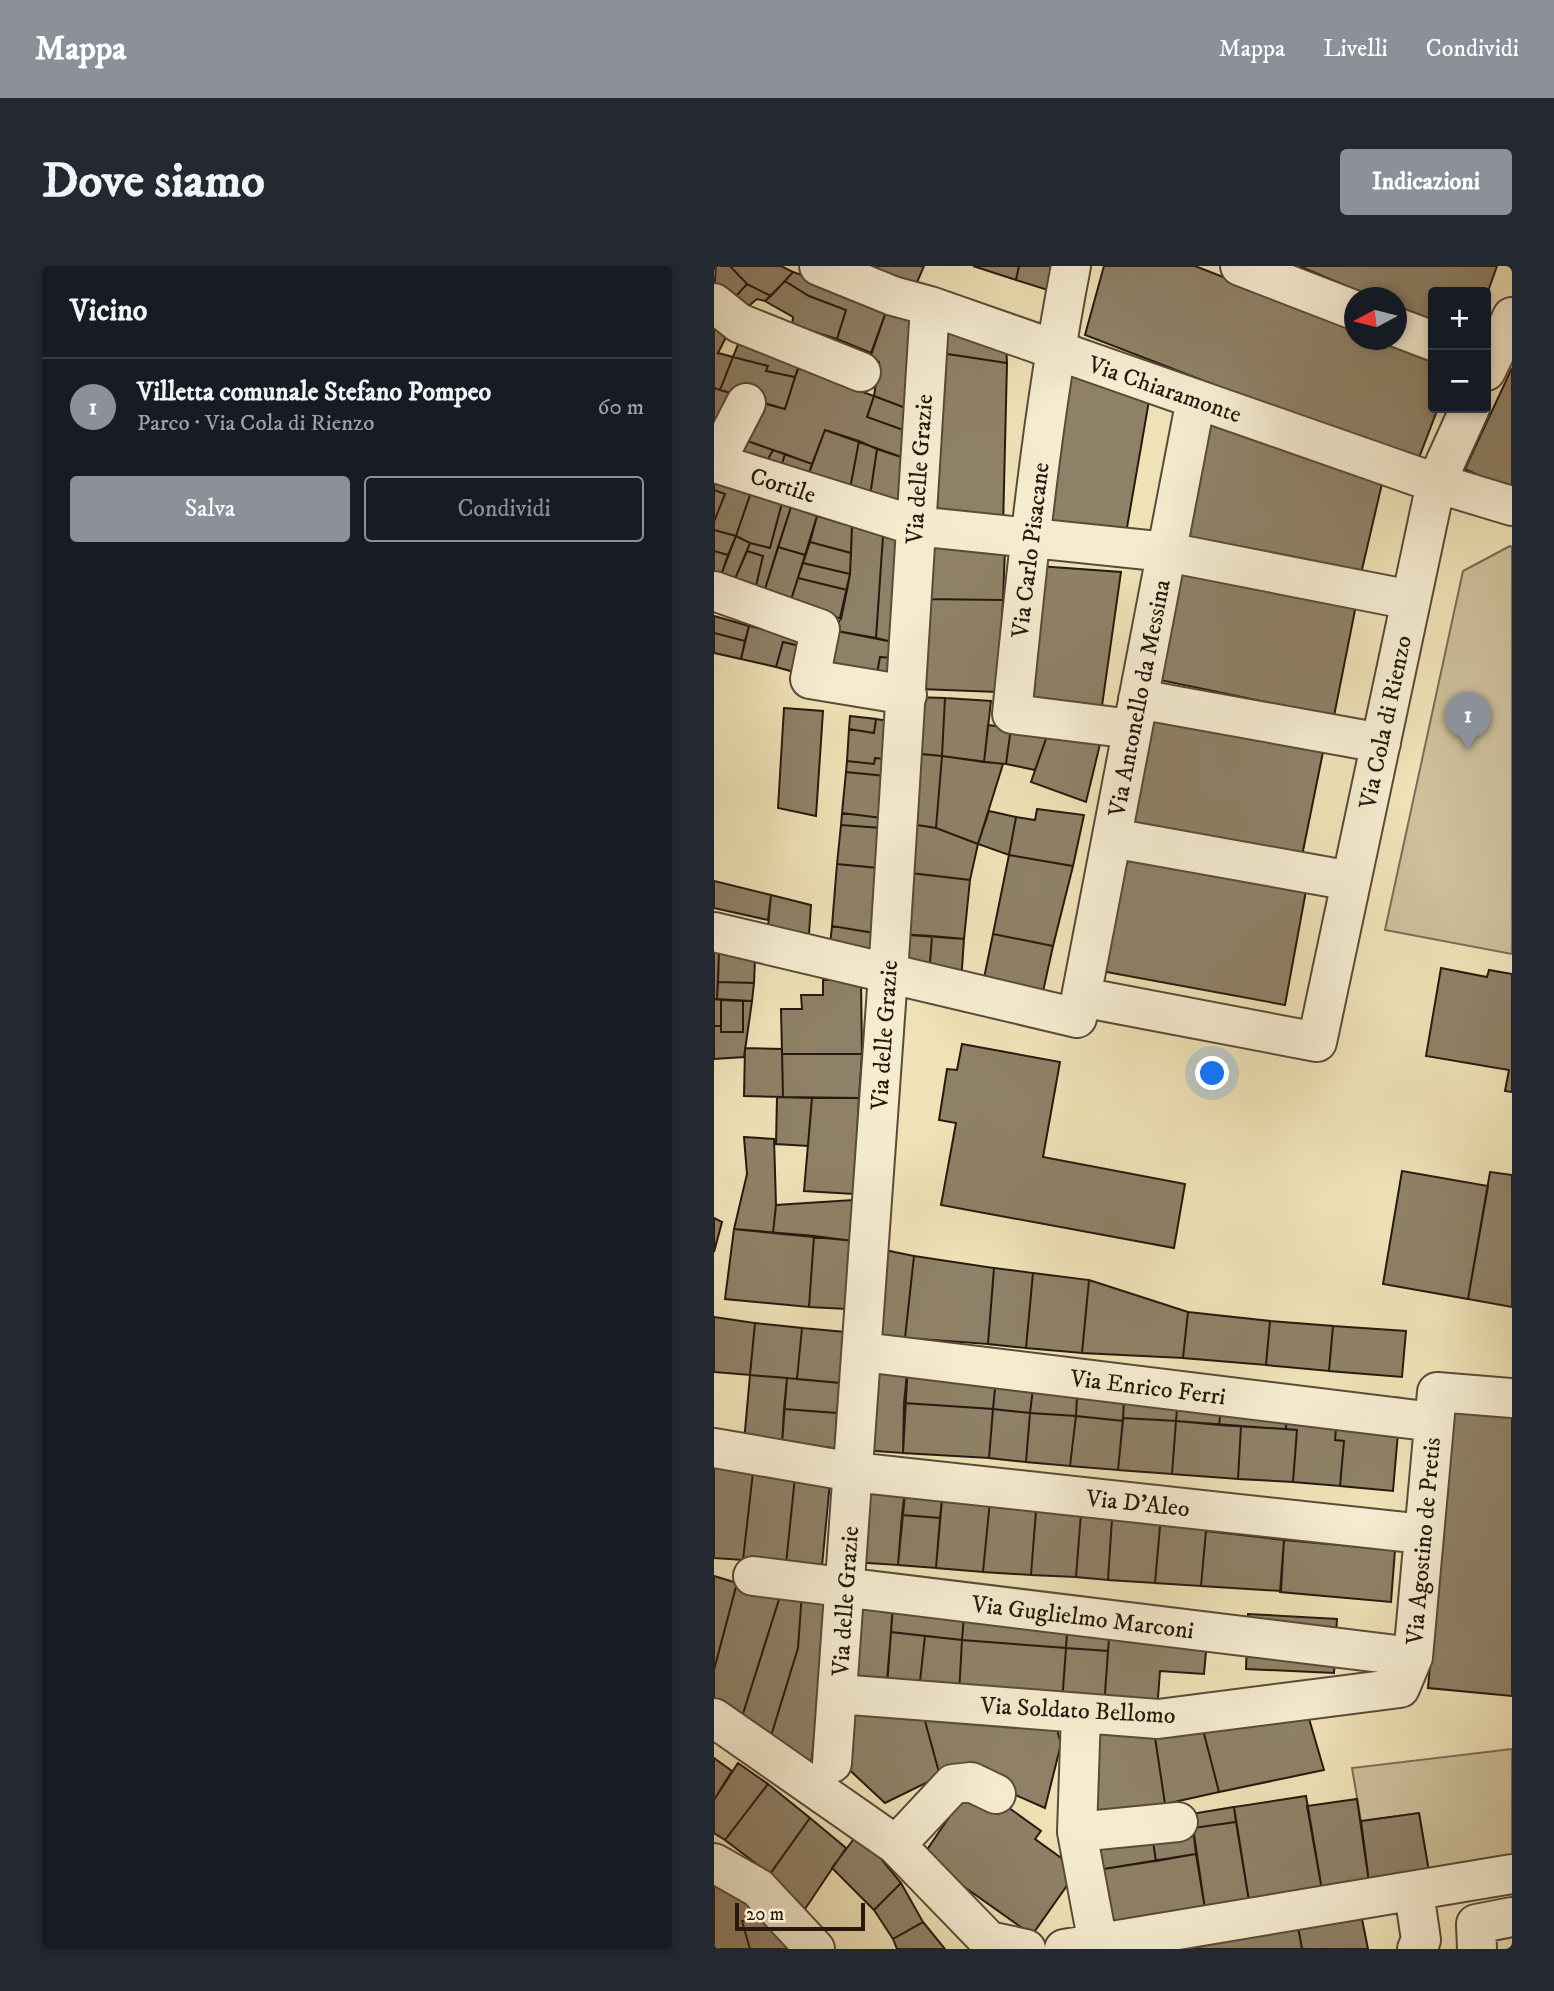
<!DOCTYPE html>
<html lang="it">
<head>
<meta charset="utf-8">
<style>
	:root { --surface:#171b24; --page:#242831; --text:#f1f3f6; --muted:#9ea1a6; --line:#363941; --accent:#8c9099 }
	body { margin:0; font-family:"IM FELL DW Pica",serif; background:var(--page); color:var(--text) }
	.controls { position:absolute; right:21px; top:21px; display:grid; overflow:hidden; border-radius:7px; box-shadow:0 4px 10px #0003 }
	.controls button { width:63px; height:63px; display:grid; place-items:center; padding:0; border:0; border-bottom:2px solid var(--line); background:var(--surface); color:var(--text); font:35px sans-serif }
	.compass { position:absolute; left:630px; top:21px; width:63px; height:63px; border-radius:50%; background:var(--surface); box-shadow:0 4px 10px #0003; rotate:263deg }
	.scale { position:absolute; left:21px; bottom:18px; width:130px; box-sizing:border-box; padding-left:7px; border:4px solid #281810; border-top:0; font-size:19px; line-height:24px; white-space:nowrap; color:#281810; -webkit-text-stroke:5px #f5ecd0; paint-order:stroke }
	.you { position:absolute; left:499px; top:808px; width:24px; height:24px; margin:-18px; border:5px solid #fff; border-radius:50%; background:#1a73e8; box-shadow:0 0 0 10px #1a73e833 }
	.badge { display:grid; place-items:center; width:46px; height:46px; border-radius:50%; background:var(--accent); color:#fff; font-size:23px; font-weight:700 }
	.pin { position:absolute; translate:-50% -58px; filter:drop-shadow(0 2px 4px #0008) }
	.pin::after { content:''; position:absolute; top:37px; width:24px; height:21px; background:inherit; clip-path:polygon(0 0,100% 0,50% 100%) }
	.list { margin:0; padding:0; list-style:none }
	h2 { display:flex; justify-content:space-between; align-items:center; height:91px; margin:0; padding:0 28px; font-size:30px }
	h2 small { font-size:23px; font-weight:400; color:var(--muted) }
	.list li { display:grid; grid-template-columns:46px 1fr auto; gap:21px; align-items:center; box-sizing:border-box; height:98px; padding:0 28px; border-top:2px solid var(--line) }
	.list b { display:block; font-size:26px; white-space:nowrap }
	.list p { margin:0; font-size:23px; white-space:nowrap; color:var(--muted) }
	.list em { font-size:23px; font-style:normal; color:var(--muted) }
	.actions { display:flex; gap:14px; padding:21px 28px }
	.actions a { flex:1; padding:16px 0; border:2px solid var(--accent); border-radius:7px; text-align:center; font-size:24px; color:var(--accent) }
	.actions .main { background:var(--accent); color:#fff }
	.map { position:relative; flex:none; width:798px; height:1683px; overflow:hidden; border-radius:7px }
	header { display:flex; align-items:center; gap:42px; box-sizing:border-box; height:98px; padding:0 35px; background:var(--accent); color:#fff }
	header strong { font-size:33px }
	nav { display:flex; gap:38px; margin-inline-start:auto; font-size:24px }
	.intro { display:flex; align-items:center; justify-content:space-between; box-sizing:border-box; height:168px; padding:0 42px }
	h1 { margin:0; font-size:49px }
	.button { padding:18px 32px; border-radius:7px; background:var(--accent); color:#fff; font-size:24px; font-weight:700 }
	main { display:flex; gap:42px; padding:0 42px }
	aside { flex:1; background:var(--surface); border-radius:7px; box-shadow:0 4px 10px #0003 }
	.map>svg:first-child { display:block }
	.green { fill:#cdc09b; stroke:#7a6c56; stroke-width:2 }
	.building { fill:#8f8167; stroke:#281810; stroke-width:2 }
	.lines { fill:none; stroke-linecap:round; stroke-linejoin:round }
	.street-casing { stroke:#5a4a3a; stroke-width:42 }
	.street { stroke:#f5ecd0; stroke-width:38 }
	.labels { text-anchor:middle; stroke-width:5; stroke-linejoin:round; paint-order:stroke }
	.street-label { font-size:24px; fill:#281810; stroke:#f5ecd0 }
</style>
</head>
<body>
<header>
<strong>Mappa</strong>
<nav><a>Mappa</a><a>Livelli</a><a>Condividi</a></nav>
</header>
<div class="intro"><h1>Dove siamo</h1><a class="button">Indicazioni</a></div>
<main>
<aside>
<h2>Vicino<small></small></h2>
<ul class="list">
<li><span class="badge">1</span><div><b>Villetta comunale Stefano Pompeo</b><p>Parco · Via Cola di Rienzo</p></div><em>60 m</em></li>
</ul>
<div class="actions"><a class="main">Salva</a><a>Condividi</a></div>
</aside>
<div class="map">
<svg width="798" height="1683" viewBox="0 0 798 1683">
	<rect width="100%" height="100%" fill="#efe2b7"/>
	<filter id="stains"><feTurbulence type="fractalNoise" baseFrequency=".00286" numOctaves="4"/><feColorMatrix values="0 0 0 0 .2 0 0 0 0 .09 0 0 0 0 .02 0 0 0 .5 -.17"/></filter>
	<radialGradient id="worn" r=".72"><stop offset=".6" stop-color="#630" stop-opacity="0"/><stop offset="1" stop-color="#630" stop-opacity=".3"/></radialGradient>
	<path class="green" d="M796,280L798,281V688L671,664L749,305Z
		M798,1483V1591L715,1606L705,1547L647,1555L638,1502Z"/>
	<path class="building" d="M2,0H16L33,18L14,39L0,27Z
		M16,0H67L79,6L57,30L33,18Z
		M127,0H210L198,28Z
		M259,0H305L302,14Z
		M305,0H345L340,26L302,14Z
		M390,0H481L640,62V74H670L719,93V142H724L703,197L371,69Z
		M585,0H783L772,31V26H719V56L682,41V32H661Z
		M79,6L139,27L173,43L157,87L123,73L132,44L95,30L71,15Z
		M71,15L95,30L132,44L123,73L78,59L79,51L51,35Z
		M33,18L57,30L51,35L43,33L25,48L14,39Z
		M173,43L206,56L197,144L160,130L165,96L156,92Z
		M223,49L292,75L293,97L220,86Z
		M0,53L16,63L4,87L19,91L6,124L0,122Z
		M25,76L86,98L81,111L52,105L54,100L19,91Z
		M220,86L293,97L289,262L212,254Z
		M19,91L54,100L52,105L81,111L71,143L6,124Z
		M84,102L160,130L153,151L195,166L193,193L111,164L98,198L22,171L44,136L71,143Z
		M349,102L436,129L411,273L324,263Z
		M798,102V225L751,203Z
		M0,122L22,129L0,171Z
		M160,130L197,144L195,166L153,151Z
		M490,145L670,209L646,312L465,278Z
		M111,164L145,175L136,223L94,210Z
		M22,171L59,184L53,195L18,182Z
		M145,175L163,183L156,230L136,223Z
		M163,183L193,193L188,242L156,230Z
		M59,184L71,188L67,201L53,195Z
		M71,188L98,198L94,210L67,201Z
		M0,213L37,226L22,270L0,264V256L11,228L0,224Z
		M0,224L11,228L0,256Z
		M37,226L68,237L56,282L36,277L22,270Z
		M68,237L77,241L51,323L42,320L49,290L33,285L36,277L56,282Z
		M77,241L103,250L91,289L64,281Z
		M103,250L138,260L137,287L96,276Z
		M138,260L169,270L162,372L123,365L136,308Z
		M0,264L22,270L14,289L0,285Z
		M22,270L36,277L21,313L6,312Z
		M169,270L187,275L179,376L162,372Z
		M96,276L137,287L136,308L89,297Z
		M64,281L91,289L77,334L51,323Z
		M209,281L291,283L289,334L208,333Z
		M0,285L14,289L6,312L0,310Z
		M33,285L49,290L42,320L21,313Z
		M89,297L136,308L133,324L84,312Z
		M324,300L407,306L387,447L307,438Z
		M463,303L642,339L620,450L441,413Z
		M84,312L133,324L127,353L77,334Z
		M208,333L289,334L284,426L205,423Z
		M0,350L35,360L31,375L0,367Z
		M35,360L88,371L86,380L69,376L62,401L27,393Z
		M123,365L179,376V392L166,391L162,413L115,402Z
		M0,367L31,375L27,393L0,387Z
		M69,376L86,380L80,406L62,401Z
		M166,391L179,392L175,416L162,413Z
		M199,431L231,432L228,490L196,487Z
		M231,432L277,435L270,496L228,490Z
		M70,442L109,445L102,550L64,542Z
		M136,450L162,453L160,467L135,463Z
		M432,451L609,486L588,590L412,555Z
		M162,453L175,455L171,493L161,492L160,498L133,495L135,463L160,467Z
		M274,459L297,462L292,498L270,496Z
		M297,462L334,467L321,504L292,498Z
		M334,467L387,474L372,536L317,516Z
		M196,487L228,490L222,562L191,557Z
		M228,490L289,498L264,578L222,562Z
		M161,492L171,493V510L132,506L133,495L160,498Z
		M132,506L171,510L168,552L128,547Z
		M323,543L370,549L359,600L295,589L302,551L321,554Z
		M275,545L302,551L295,589L264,578Z
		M128,547L168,552L167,562L127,559Z
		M191,557L222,562L264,578L256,614L188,606Z
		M127,559L167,562L164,602L123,598Z
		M409,584L593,619L571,739L387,705Z
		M295,589L359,600L339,680L279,668Z
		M123,598L164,602L160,667L118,660Z
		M188,606L256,614L250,673L182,668Z
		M0,615L57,629L54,654L0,642Z
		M57,629L97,639L94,682L53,672Z
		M118,660L160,667L157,698L115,689Z
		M182,668L218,670L215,710L181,704Z
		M279,668L339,680L328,730L269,717Z
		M218,670L250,673L247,717L215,710Z
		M0,685L5,686L3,733H0Z
		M5,686L41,693L40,717L4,716Z
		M727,702L773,711L775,704L798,708V826L791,825L795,804L712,790Z
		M109,714H147L148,788H68L67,743H88L87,729H109Z
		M4,716L40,717L38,735L3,733Z
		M0,733L7,734V760H0Z
		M7,734L29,735V766H7Z
		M29,735H38L30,791L0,793V760H7V766H29Z
		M248,778L346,796L329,891L471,918L460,982L227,939L242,857L225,854L233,803L243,804Z
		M31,782L68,783L69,831L30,830Z
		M68,788H148L145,832L69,831Z
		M63,831L98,832L94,880L62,878Z
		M98,832H145L140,928L90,925Z
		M30,871L60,873L62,939L59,967L20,963L33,908Z
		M688,905L774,920L754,1033L669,1018Z
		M776,906L798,909V1041L754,1033Z
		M139,934L140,975L59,967L62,939Z
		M0,952L8,956L0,986Z
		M20,963L100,970L95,1041L11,1033Z
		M100,970L140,975L133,1043L95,1041Z
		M166,983L200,990L191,1072L159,1069Z
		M200,990L280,1002L274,1078L191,1072Z
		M280,1002L319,1007L312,1082L274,1078Z
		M319,1007L375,1014L368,1087L312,1082Z
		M375,1014L474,1046L469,1092L368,1087Z
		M474,1046L556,1055L552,1099L469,1092Z
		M0,1051L41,1057L36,1109L0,1106Z
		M556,1055L619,1060L615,1105L552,1099Z
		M41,1057L88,1062L83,1113L36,1109Z
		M619,1060L692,1065L688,1111L615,1105Z
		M88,1062L131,1066L126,1117L83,1113Z
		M154,1094L194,1097L189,1187L148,1184Z
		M194,1097L283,1103L279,1143L190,1137Z
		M283,1103L321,1106L316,1147L279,1143Z
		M321,1106L364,1110L362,1150L316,1147Z
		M36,1109L73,1112L68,1178L30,1176Z
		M364,1110L411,1114L409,1155L362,1150Z
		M73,1112L126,1117L123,1147L70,1143Z
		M411,1114L465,1117L462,1155L409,1152Z
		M465,1117L510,1119L505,1159L462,1155Z
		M510,1119L574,1124L572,1163L505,1159Z
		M574,1124L625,1127L621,1174L630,1175L626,1220L579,1216L583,1164L572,1163Z
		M625,1127L687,1132L679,1225L626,1220L630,1175L621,1174Z
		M190,1137L279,1143L275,1192L189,1187Z
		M70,1143L123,1147L121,1182L68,1178Z
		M279,1143L316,1147L312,1196L275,1192Z
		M739,1144L798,1149V1430L714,1422Z
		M316,1147L362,1150L356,1200L312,1196Z
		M362,1150L409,1155L404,1204L356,1200Z
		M409,1152L462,1155L458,1208L404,1204Z
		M462,1155L527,1160L524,1213L458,1208Z
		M527,1160L583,1164L579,1216L524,1213Z
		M0,1190L40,1197L29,1294L0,1292Z
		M40,1197L82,1201L72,1298L29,1294Z
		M82,1201L117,1205L108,1300L72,1298Z
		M146,1205L193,1208L184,1299L139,1296Z
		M193,1208L230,1211L226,1252L188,1249Z
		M230,1211L278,1214L269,1306L222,1302Z
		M278,1214L324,1219L317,1309L269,1306Z
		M324,1219L369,1222L362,1311L317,1309Z
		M369,1222L400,1223L394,1314L362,1311Z
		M400,1223L449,1227L441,1317L394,1314Z
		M449,1227L495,1231L487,1320L441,1317Z
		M188,1249L226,1252L222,1302L184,1299Z
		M492,1265L570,1274L567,1325L487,1320Z
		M570,1274L681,1284L677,1336L566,1326Z
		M0,1310L23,1317L0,1404Z
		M23,1317L68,1324L27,1454L0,1436V1404Z
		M137,1323L180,1326L173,1421L129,1419Z
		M68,1324L88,1326L84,1382L57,1470L27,1454Z
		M88,1326L117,1328L97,1499L57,1470L84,1382Z
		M179,1334L251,1338L248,1374L177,1366Z
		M251,1338L355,1340L352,1382L248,1374Z
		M355,1340L397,1345L394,1385L352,1382Z
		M397,1345L495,1352L490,1408L446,1405L443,1445L390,1441Z
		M534,1348L623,1353L620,1407L532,1403Z
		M177,1366L211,1370L205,1424L172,1427Z
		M211,1370L248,1374L245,1428L205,1424Z
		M248,1374L352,1382L348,1437L245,1428Z
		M352,1382L394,1385L390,1441L348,1437Z
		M132,1437L208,1444L226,1510L171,1537L127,1496Z
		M591,1439L610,1504L505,1526L486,1452Z
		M208,1444L340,1453L347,1478L331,1542L247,1505L226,1510Z
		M486,1452L505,1526L451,1538L439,1458Z
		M373,1455L439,1458L451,1538L405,1547L371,1544Z
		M0,1492L18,1505L0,1534Z
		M24,1497L54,1518L11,1574L0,1567V1534Z
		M54,1518L96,1552L56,1608L11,1574Z
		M253,1525L284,1548L291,1539L327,1565L321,1573L364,1604L318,1669L208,1591Z
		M592,1530L608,1624L535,1635L520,1541Z
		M643,1533L655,1616L608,1624L593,1540Z
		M520,1541L522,1556L479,1562L477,1548Z
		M705,1547L715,1606L655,1616L647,1555Z
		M96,1552L132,1582L91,1643L56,1608Z
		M522,1556L535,1635L491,1643L479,1562Z
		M479,1562L482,1588L442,1595L438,1569Z
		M145,1566L187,1617L160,1644L118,1602Z
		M438,1569L442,1595L389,1603L385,1575Z
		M482,1588L491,1643L398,1657L389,1603Z
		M0,1616L52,1652L28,1655L36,1683H0Z
		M187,1617L209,1656L179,1673L160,1644Z
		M646,1643L654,1683H588L583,1655Z
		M52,1652L88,1683H36L28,1655Z
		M583,1655L588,1683H477Z
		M209,1656L231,1683H183L179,1673Z"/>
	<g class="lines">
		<g class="street-casing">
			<path id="street" d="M105,0L179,30L216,40L722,217L798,240
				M357,0C328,148 313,298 298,448L418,463
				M526,0L640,44
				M0,37L25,57L147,106
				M682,61L719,75
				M772,105L798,51
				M32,137L1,197L202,260L453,286L697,334
				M0,325L106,363L96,413L193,429
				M424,433L667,477
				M398,572L637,615
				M0,666L363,752L482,133
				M367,731L603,776L722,217L756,142
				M149,1086L720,1156
				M0,1182L139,1206L709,1268
				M39,1310L699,1391
				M124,1428L444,1453L686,1422L699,1391L723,1126L798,1132
				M367,1447L363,1566L384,1678
				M0,1452L182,1579L275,1675L312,1683
				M118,1497L174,709L216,40
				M363,1566L464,1556
				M182,1579L239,1518L257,1516L282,1528
				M0,1597L44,1622L101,1683
				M700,1626L707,1674L703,1683
				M350,1683L798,1608
				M763,1683L762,1658L798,1651"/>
		</g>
		<use href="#street" class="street"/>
	</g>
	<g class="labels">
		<g class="street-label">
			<text transform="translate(451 123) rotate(19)" y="8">Via Chiaramonte</text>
			<text transform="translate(205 203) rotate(-86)" y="8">Via delle Grazie</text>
			<text transform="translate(69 219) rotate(18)" y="8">Cortile</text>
			<text transform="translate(316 284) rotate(-83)" y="8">Via Carlo Pisacane</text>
			<text transform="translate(425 432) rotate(-79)" y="8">Via Antonello da Messina</text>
			<text transform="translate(671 456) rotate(-78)" y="8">Via Cola di Rienzo</text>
			<text transform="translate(170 769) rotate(-86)" y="8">Via delle Grazie</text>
			<text transform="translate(434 1121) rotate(7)" y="8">Via Enrico Ferri</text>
			<text transform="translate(424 1237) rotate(6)" y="8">Via D'Aleo</text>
			<text transform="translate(709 1275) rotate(-85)" y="8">Via Agostino de Pretis</text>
			<text transform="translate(131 1335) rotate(-86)" y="8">Via delle Grazie</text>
			<text transform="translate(369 1351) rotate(7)" y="8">Via Guglielmo Marconi</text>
			<text transform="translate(364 1444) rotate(3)" y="8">Via Soldato Bellomo</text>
		</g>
	</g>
	<rect width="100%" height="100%" filter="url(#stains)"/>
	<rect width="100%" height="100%" fill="url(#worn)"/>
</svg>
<div class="controls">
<button>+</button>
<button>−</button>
</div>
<svg class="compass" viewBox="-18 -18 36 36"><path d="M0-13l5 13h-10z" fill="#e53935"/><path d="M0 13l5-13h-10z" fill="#9ea1a6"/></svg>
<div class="scale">20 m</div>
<div class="you"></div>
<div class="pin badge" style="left:754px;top:484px">1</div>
</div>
</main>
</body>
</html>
